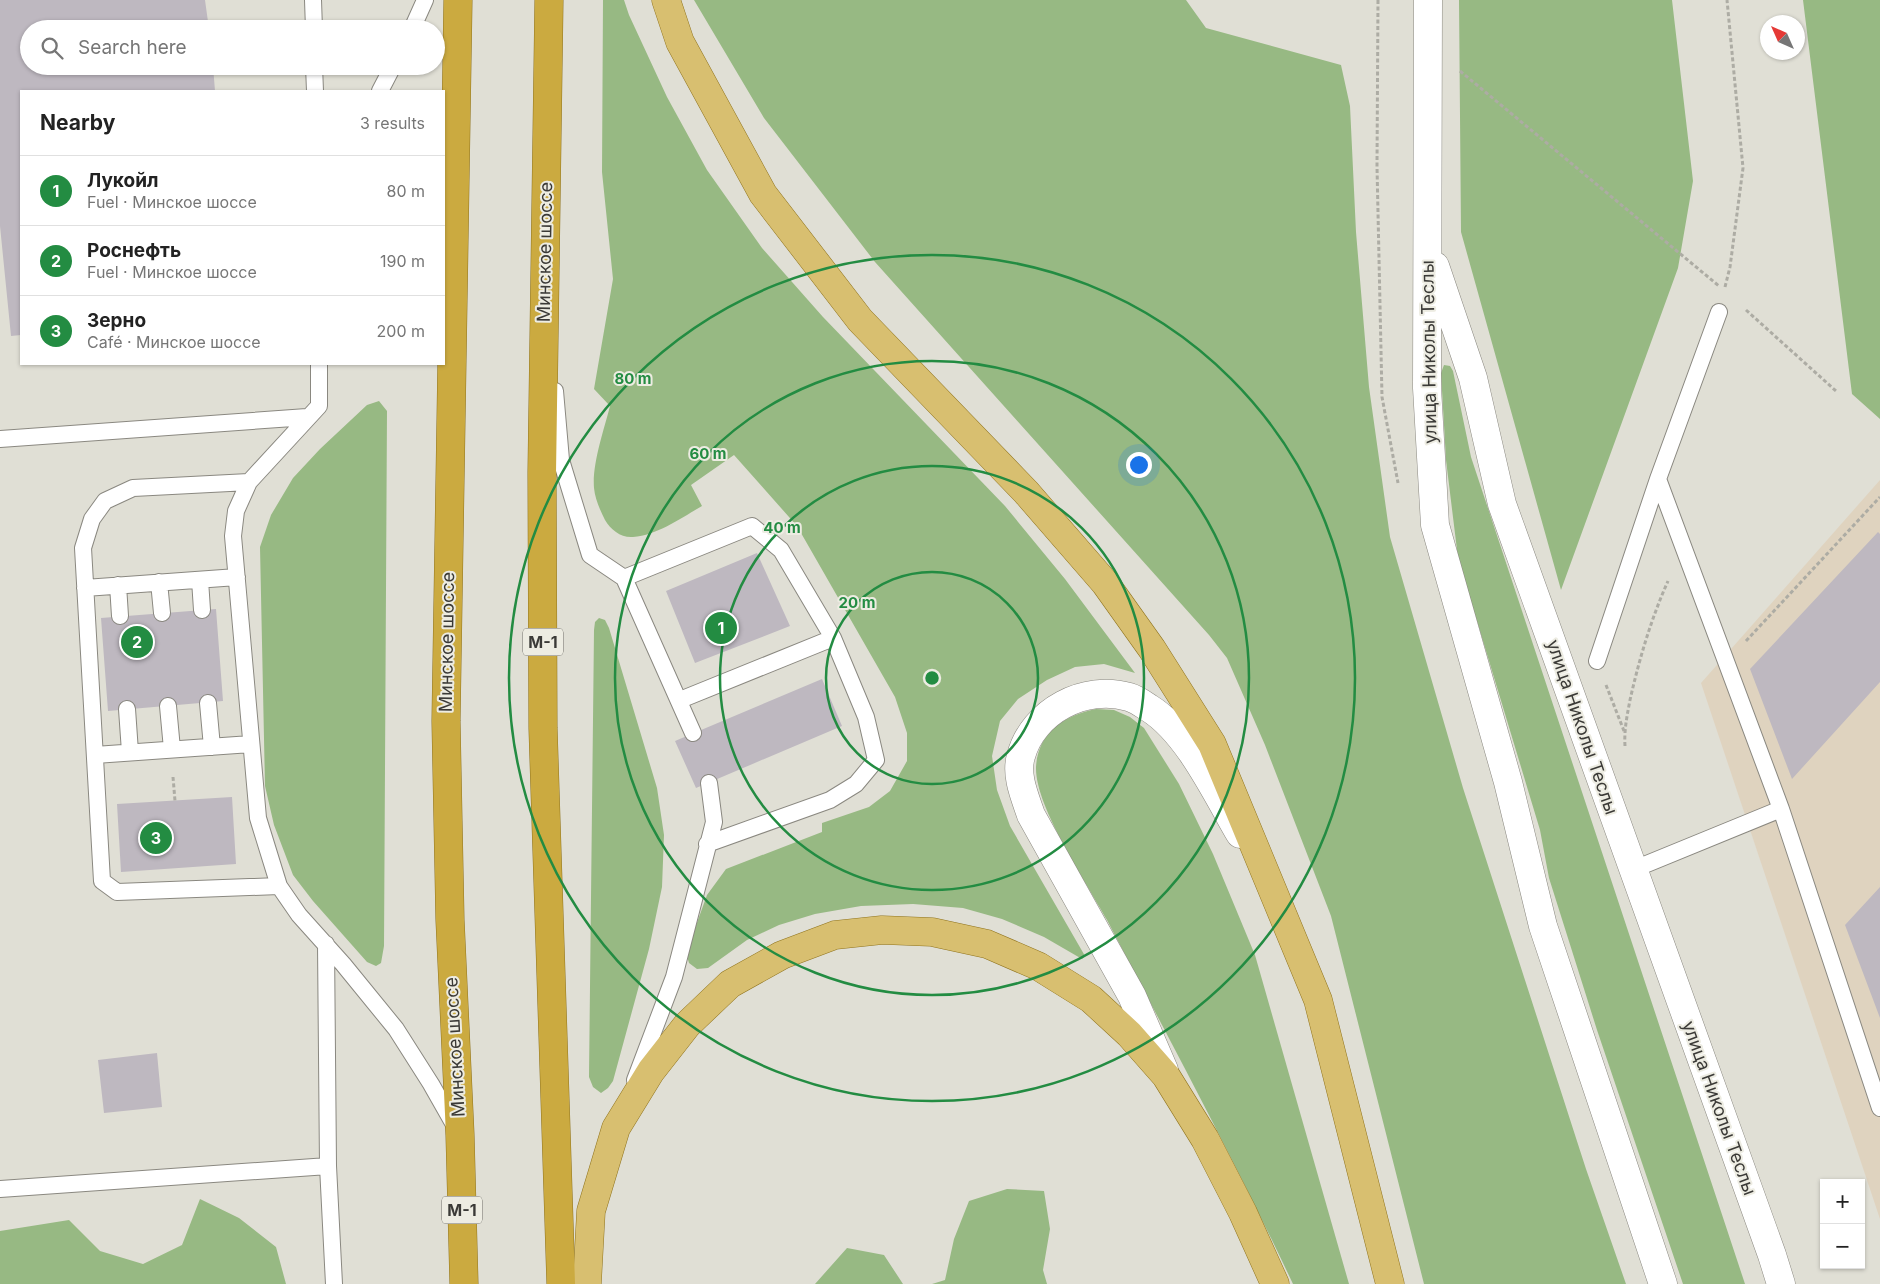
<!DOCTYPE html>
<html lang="en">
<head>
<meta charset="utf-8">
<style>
	:root { --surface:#fff; --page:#f2f2f2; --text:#222; --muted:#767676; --line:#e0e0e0; --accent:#238c42 }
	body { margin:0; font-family:Inter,sans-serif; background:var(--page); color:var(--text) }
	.controls { position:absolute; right:15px; bottom:15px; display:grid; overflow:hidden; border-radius:0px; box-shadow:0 1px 4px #0004 }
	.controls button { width:45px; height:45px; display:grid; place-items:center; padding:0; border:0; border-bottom:1px solid var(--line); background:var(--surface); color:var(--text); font:25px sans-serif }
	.compass { position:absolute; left:1760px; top:15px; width:45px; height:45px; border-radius:50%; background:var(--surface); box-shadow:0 1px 4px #0004; rotate:315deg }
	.you { position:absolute; left:1138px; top:464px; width:18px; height:18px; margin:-12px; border:4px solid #fff; border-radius:50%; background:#1a73e8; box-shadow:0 0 0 8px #1a73e833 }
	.badge { display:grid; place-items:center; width:32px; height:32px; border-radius:50%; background:var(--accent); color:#fff; font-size:16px; font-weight:700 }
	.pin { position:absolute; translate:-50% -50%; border:2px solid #fff; box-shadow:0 1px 5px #0006 }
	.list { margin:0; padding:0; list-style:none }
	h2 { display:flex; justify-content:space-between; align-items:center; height:65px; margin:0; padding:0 20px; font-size:21px }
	h2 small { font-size:16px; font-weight:400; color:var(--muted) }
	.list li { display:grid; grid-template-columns:32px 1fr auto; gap:15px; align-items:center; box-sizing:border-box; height:70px; padding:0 20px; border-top:1px solid var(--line) }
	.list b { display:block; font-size:19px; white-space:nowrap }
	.list p { margin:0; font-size:16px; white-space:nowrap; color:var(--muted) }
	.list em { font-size:16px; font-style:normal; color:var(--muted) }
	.icon { flex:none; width:28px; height:28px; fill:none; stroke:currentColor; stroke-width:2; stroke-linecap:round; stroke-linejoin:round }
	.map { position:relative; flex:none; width:1880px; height:1284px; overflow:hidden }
	.search { position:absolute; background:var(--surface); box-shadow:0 1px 4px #0004; left:20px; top:20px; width:425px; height:55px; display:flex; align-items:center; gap:12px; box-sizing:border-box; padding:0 18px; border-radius:28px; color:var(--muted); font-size:19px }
	.panel { position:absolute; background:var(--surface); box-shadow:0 1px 4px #0004; left:20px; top:90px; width:425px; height:275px; border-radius:0px }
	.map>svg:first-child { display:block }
	.commercial { fill:#dfd3bf }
	.green { fill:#97b983 }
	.building { fill:#beb8c0 }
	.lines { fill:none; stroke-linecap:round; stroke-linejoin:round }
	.service-casing { stroke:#8a8880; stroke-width:18 }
	.minor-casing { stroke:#8a8880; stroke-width:29 }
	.primary-casing { stroke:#90741e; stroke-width:29 }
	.trunk-casing { stroke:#90741e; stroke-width:29 }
	.path { stroke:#adaca4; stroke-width:3; stroke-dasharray:4 2.5; stroke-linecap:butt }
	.service { stroke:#fff; stroke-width:16 }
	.minor { stroke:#fff; stroke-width:28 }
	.primary { stroke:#d8bf70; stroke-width:28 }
	.trunk { stroke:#cbaa40; stroke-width:28 }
	.ring { fill:none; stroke:#238c42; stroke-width:2.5 }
	.labels { text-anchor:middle; stroke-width:4; stroke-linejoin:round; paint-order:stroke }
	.shield { fill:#edece2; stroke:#706f6a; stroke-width:1 }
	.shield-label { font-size:16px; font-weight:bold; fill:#3b3a37 }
	.street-label { font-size:18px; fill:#3b3a37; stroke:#edece2 }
	.centre { fill:#238c42; stroke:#edece2; stroke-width:2.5 }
	.ring-label { font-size:15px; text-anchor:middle; font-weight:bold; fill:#238c42; stroke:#edece2; stroke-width:4; stroke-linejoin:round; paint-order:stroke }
</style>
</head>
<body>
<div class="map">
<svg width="1880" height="1284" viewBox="0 0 1880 1284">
	<rect width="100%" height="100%" fill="#e0dfd5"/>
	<path class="commercial" d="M1880,480V1219L1701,683Z"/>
	<path class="green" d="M603,0H624L629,15L667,97L707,170L762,248L823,317L1005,506L1065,579L1135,673L1104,664L1075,667L1047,680L1018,699L1000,721L992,756L997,790L1010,826L1085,956L1082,959L1044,937L1002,919L963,908L913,904L861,906L815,914L779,925L747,940L708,968L697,969L689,963L686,953L707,895L726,869L822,832V823L869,807L890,791L907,761V733L895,697L797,526L734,455L691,485L702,506C681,518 658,535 633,537C621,538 611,530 605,520C600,510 595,499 594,488C592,464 604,430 610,406L594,389L613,279L602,172Z
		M694,0H1186L1206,28L1341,65L1350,106L1356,232L1369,387L1390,537L1463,788L1586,1169L1626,1284H1424L1331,916L1265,745L1227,658L1209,635L875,262L764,118Z
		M1459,0H1672L1693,181L1678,268L1561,590L1461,232Z
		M1803,0H1880V419L1852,394Z
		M1444,365L1450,366L1453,371L1471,457L1745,1284H1683L1597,1030L1549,878L1540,830L1458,558L1446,460L1441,373Z
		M379,401L387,411L384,946L381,963L376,966L367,962L313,901L293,875L274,825L265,786L260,547L271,515L293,478L320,449L367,405Z
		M599,618L605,620L609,628L657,788L664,835L662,887L649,949L613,1081L608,1088L601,1093L593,1087L589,1077L594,630L595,622Z
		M1096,709L1114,710L1130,717L1144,728L1179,784L1213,854L1255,955L1349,1284H1293C1235,1161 1170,1041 1107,920C1087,883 1035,807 1036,767C1038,732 1065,715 1096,709Z
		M1007,1189L1044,1191L1050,1229L1043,1270L1047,1284H932L945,1280L954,1239L969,1201Z
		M200,1199L239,1218L276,1247L286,1284H0V1231L69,1220L100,1251L143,1264L182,1245Z
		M847,1248L884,1255L903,1284H815Z"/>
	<path class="building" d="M0,0H205L209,29H29V66H213L215,91H21V335L11,336L0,226Z
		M1878,532L1880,534V682L1792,779L1750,669Z
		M757,553L790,626L695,663L666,591Z
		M216,609L223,701L108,711L101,618Z
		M822,679L842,726L696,788L675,741Z
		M232,797L236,864L121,872L117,804Z
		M1880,887V1018L1845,925Z
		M157,1053L162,1107L104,1113L98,1060Z"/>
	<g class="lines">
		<g class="service-casing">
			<path id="service" d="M313,0L314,29
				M412,29L425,0
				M314,66L315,91
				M380,91L393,66
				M319,364V406L249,482L236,511L233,536L258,818L279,886L299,915L343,964L396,1029L431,1084L456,1128
				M555,391L561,460L590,555L624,578L693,733
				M0,439L307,417
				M1658,479L1781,809L1880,1108
				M249,482L133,488L105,501L92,519L83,548L102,881L117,892L279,886
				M624,578L752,526L781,550L833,638L866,717L876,760L856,784L830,800L707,844
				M200,580L202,610
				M159,582L162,613
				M118,585L120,616
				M85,588L237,577
				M1597,661L1658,479L1719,312
				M680,700L833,638
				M208,703L212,747
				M168,706L172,749
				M127,709L130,752
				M95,755L251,744
				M1632,870L1781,809
				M635,1080L674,977L714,822L709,783
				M328,1166L334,1284
				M0,1189L328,1166L326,944"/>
		</g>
		<g class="minor-casing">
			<path id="minor" d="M1428,0L1427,388L1435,525L1508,782L1543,926L1663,1284
				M1435,266L1473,378L1502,504L1772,1255L1781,1284
				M1164,1070L1132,996L1031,815C1025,797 1015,775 1021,756C1033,711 1085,684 1129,697C1136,699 1143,704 1149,708C1188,732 1217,795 1240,834"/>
		</g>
		<g class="primary-casing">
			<path id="primary" d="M666,0L680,42L763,194L860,320L1026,492L1105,583L1152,649L1212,744L1318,1000L1390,1284
				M587,1284L591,1211L616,1128L651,1071L687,1025L730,984L782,955L835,935L882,930L932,932L987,944L1038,966L1091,999L1129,1034L1166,1076L1205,1139L1243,1213L1275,1284"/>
		</g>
		<g class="trunk-casing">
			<path id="trunk" d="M458,0L446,721L450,920L460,1135L464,1284
				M549,0L542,473L543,728L561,1284"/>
		</g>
		<path class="path" d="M1378,0L1377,166L1382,397L1398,483
			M1460,71L1719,286
			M1725,287L1730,267L1743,168L1727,0
			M1746,310L1836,391
			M1746,641L1880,497
			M1606,685L1624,731
			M1625,746C1624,730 1627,716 1630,700C1639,660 1651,619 1668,581
			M173,777L175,801"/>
		<use href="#service" class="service"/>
		<use href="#minor" class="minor"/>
		<use href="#primary" class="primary"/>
		<use href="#trunk" class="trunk"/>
	</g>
	<g class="ring">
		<circle cx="932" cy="678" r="106"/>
		<circle cx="932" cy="678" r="212"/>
		<circle cx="932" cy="678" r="317"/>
		<circle cx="932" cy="678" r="423"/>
	</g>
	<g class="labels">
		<g class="shield">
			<rect x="523" y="628.5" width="40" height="27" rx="4"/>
			<rect x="442" y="1196.5" width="40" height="27" rx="4"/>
		</g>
		<g class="shield-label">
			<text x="543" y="648">М-1</text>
			<text x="462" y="1216">М-1</text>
		</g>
		<g class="street-label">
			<text transform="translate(545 252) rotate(-89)" y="6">Минское шоссе</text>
			<text transform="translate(1429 352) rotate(-91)" y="6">улица Николы Теслы</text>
			<text transform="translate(447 642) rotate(-89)" y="6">Минское шоссе</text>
			<text transform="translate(1582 727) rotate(71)" y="6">улица Николы Теслы</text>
			<text transform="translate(455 1047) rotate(-93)" y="6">Минское шоссе</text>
			<text transform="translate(1719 1108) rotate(70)" y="6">улица Николы Теслы</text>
		</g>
	</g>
	<circle cx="932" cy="678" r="8" class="centre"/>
	<g class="ring-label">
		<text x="633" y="384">80 m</text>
		<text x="708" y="459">60 m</text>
		<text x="782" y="533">40 m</text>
		<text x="857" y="608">20 m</text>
	</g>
</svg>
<div class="controls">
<button>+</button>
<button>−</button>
</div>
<svg class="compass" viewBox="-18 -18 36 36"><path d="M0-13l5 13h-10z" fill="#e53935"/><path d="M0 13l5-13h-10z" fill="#767676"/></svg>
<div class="you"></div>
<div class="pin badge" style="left:721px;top:628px">1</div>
<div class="pin badge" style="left:137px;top:642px">2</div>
<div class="pin badge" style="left:156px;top:838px">3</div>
<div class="search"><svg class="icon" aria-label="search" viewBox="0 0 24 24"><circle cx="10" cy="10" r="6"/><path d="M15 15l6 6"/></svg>Search here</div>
<section class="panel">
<h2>Nearby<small>3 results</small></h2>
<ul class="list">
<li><span class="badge">1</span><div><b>Лукойл</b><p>Fuel · Минское шоссе</p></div><em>80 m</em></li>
<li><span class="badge">2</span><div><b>Роснефть</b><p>Fuel · Минское шоссе</p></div><em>190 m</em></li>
<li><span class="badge">3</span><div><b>Зерно</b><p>Café · Минское шоссе</p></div><em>200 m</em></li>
</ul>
</section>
</div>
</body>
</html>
